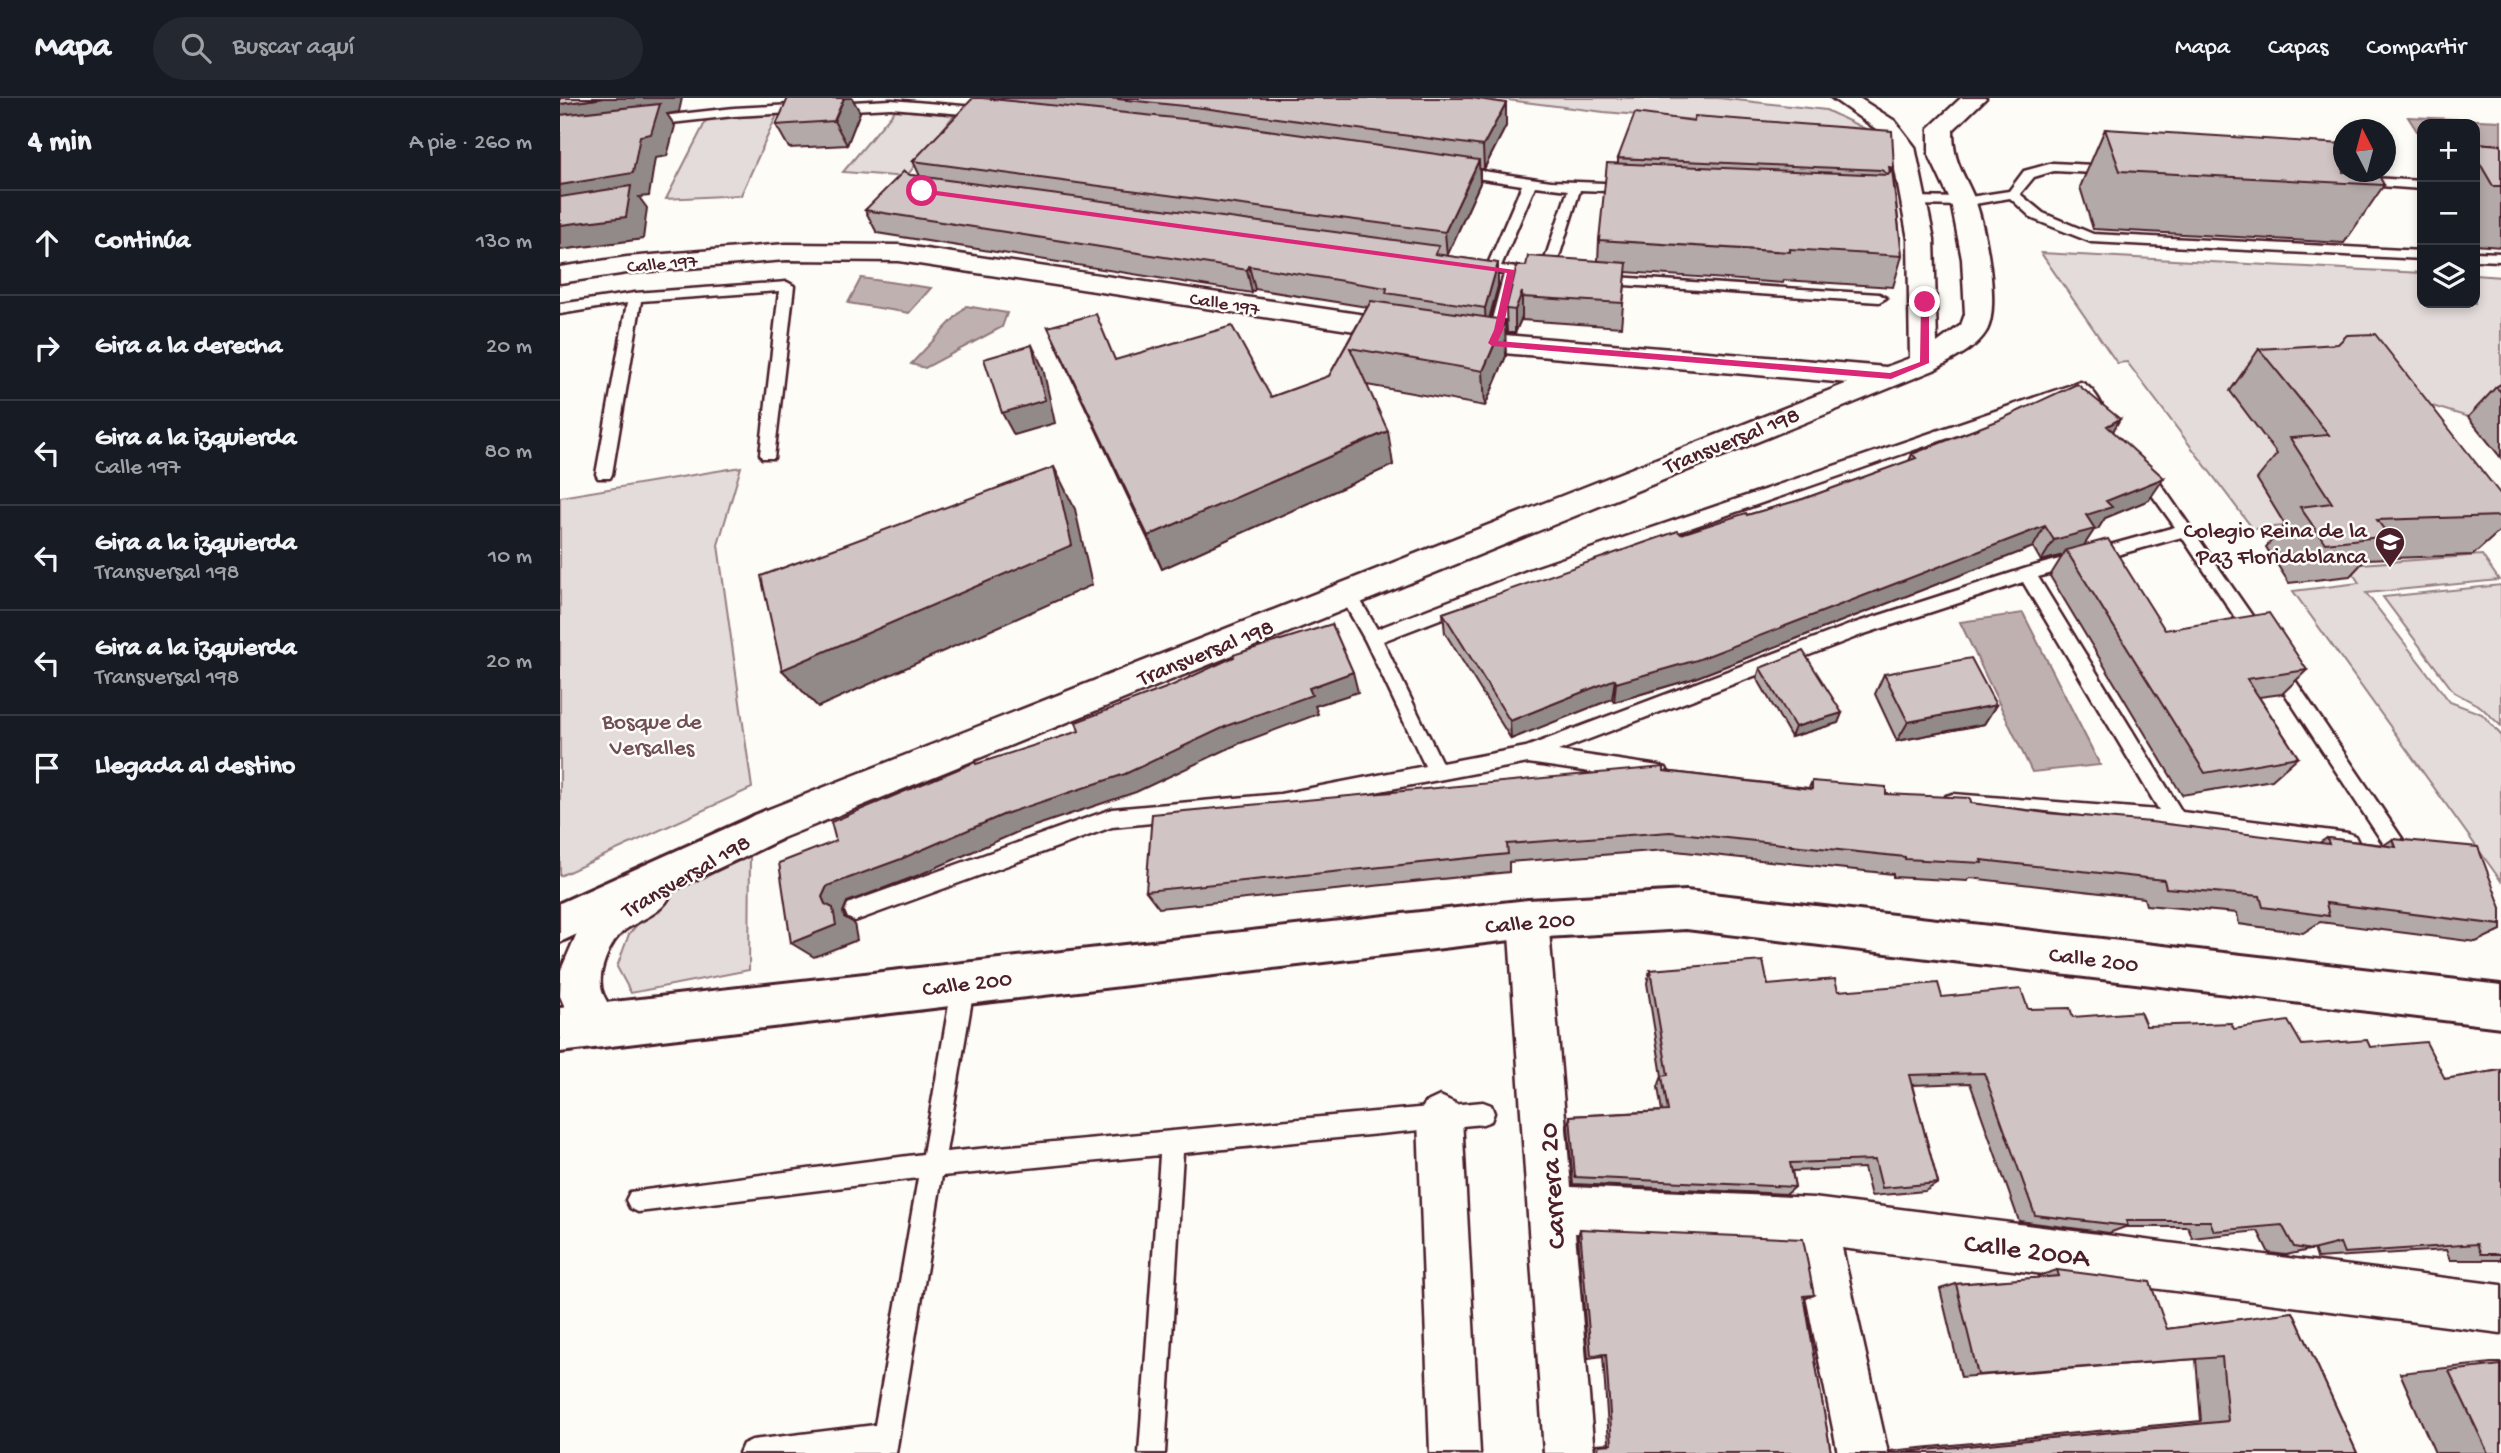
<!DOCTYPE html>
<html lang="es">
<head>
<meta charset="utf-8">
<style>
	:root { --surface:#171b24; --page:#242831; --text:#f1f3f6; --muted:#9ea1a6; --line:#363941 }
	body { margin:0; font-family:"Gochi Hand",sans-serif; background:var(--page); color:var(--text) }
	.controls { position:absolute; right:21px; top:21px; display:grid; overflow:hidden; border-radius:14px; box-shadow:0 4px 10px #0003 }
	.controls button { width:63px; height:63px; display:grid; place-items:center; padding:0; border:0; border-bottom:2px solid var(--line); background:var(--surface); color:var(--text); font:35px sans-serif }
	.compass { position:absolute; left:1773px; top:21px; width:63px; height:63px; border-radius:50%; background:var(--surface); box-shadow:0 4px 10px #0003; rotate:354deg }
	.stop { position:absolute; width:21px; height:21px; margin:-16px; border:5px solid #db2777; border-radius:50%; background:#fff }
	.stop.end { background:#db2777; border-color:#fff; box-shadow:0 2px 7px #0008 }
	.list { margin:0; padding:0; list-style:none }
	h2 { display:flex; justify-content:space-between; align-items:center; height:91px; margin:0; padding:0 28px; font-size:30px }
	h2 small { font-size:23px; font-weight:400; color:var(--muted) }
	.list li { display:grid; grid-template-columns:46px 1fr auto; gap:21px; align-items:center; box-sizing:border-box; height:105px; padding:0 28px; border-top:2px solid var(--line) }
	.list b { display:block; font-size:26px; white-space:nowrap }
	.list p { margin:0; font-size:23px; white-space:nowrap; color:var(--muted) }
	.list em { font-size:23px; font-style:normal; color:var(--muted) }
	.icon { flex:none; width:38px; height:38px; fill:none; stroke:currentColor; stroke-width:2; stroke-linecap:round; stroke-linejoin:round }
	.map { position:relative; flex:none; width:1941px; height:1355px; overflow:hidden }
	header { display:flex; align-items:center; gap:42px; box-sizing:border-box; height:98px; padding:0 35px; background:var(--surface); border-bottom:2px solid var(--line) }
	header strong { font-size:33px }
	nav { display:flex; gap:38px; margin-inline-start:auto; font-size:24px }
	.search { width:490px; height:63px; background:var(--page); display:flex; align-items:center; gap:18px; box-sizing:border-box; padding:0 24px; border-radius:38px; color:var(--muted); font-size:26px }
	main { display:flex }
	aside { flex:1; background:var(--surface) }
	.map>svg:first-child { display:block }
	.green { fill:#e3dcda; stroke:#967e82; stroke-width:2 }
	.water { fill:#c0b1b1; stroke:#91777b; stroke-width:2 }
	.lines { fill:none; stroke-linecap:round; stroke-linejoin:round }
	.service-casing { stroke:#4a1f2b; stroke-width:5 }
	.minor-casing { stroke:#4a1f2b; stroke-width:5 }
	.secondary-casing { stroke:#4a1f2b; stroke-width:6 }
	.service { fill:#fdfcf7; fill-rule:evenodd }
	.minor { fill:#fdfcf7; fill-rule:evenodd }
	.secondary { fill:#fdfcf7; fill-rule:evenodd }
	.wall { fill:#b3a9a9; stroke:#4a1f2b; stroke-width:2 }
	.shaded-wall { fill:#928a89; stroke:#4a1f2b; stroke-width:2 }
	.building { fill:#d0c5c4; stroke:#4a1f2b; stroke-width:2 }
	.route { fill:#db2777 }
	.labels { text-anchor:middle; stroke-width:5; stroke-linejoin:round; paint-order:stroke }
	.far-street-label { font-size:19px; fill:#4a1f2b; stroke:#fdfcf7 }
	.street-label { font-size:23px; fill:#4a1f2b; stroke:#fdfcf7 }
	.poi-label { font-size:23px; fill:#4a1f2b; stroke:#fdfcf7; text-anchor:end }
	.park-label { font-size:23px; fill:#704e57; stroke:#fdfcf7 }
	.near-street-label { font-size:28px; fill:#4a1f2b; stroke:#fdfcf7 }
</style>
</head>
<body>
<header>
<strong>Mapa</strong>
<div class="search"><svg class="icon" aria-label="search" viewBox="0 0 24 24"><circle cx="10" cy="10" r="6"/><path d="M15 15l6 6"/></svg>Buscar aquí</div>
<nav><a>Mapa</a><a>Capas</a><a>Compartir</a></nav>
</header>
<main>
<aside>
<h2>4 min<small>A pie · 260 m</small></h2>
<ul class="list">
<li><svg class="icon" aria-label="ahead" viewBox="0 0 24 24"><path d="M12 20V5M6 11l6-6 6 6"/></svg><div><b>Continúa</b></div><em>130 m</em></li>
<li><svg class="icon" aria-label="right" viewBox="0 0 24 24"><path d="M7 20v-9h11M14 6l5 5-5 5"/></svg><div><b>Gira a la derecha</b></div><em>20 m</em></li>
<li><svg class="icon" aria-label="left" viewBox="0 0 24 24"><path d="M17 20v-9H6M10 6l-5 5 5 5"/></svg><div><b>Gira a la izquierda</b><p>Calle 197</p></div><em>80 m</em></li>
<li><svg class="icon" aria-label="left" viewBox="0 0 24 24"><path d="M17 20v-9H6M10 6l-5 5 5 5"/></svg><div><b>Gira a la izquierda</b><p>Transversal 198</p></div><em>10 m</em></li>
<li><svg class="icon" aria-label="left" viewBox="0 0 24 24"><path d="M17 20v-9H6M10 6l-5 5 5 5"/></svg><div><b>Gira a la izquierda</b><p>Transversal 198</p></div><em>20 m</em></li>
<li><svg class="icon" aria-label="arrive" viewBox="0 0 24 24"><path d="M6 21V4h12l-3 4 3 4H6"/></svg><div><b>Llegada al destino</b></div></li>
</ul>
</aside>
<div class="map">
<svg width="1941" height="1355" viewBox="0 0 1941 1355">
	<rect width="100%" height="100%" fill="#fdfcf7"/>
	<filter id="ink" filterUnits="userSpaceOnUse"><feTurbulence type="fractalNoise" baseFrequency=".0143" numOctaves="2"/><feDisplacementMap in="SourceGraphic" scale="14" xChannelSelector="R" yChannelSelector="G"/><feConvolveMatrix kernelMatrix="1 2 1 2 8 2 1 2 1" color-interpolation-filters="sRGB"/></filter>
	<g filter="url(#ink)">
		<path class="green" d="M931,0H1158L1266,12L1320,38L1044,14Z
			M335,12L394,17L346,79L283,74Z
			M217,17L181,97L106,101L147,21Z
			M1481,155L1862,175V205H1915V177L1941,179V304L1908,319L1869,307L1775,339L1725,428L1693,431L1567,264L1557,265Z
			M181,369L158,447L192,690L0,778V399Z
			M1922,457L1939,482L1806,495L1890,604L1922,616L1941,637V783L1733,493L1799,485L1788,467Z
			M1941,487V628L1921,609L1894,594L1823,499Z
			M190,757L189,872L71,895L57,869L69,836L98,802Z"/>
		<path class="water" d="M1848,19L1941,23V52L1915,51V26H1862V41Z
			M301,180L371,190L349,215L288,205Z
			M406,208L447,215L442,229L365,270L351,266Z
			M1463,515L1540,667L1472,674L1400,524Z"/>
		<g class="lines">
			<g class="service-casing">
				<path id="service" d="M331,2L427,10L433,14L427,18L331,10L174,18L84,28L78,24L84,20L174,10Z
					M1493,65L1554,68L1560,72L1554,76L1494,73L1474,79L1460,96L1483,115L1533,136L1862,153V161L1531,144L1473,121L1450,100L1403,108L1353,107L1346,103L1353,99L1403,100L1449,93L1464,73Z
					M895,69L991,83L1070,86L1076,90L1070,94L1020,92L993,178L986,182L958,178L940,244L933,249L926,244L944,176L911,172L904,168L911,164L928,166L962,87L890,76V70ZM975,88L1008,92L981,173L941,168Z
					M1797,79L1862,83V91L1792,86L1791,83Z
					M1915,154L1941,155V163L1915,162Z
					M1040,178L1319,196L1326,200L1319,204L1035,185V179Z
					M227,184L234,188L214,360H202L200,356L219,193L81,203L52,376L50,380H38L36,376L67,205L0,216V206L75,195Z
					M1520,284C1530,287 1545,306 1542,315H1532L1517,295L984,481L823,543L882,665L966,649L1292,526L1467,470L1615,429L1574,372L1582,366L1588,368L1704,535L1707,540L1704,545H1692L1622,439L1478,479L1622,714L1788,735L1795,738L1798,744L1795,750L1788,753L1616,731L1386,710L1383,704L1386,698L1393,696L1599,712L1463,484L1304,536L998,653L1099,668L1106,670L1109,676L1106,682L1099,684L968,665L720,712L552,729L295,823L288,820L285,813L288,806L295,803L552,711L720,696L865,668L805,542L779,496L782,491H794L817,531L972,471Z
					M1716,561L1722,563L1845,745L1848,751L1845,757L1838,760L1831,757L1710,573L1707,568Z
					M404,874L412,877L415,884L386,1054L923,1004L931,1007L934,1015L931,1023L923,1026L623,1055L605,1355H579L600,1057L382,1078L336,1355H179L183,1346L192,1342L315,1327L358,1080L78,1114L70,1110L66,1102L70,1094L363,1056L393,884L396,877Z"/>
			</g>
			<g class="minor-casing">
				<path id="minor" d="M1272,0H1299L1335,23L1355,49L1374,141L1377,245L1401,227L1405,216L1402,161L1391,104L1369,57V30L1401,0H1426L1393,32C1393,65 1403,73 1415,102C1425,129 1441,210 1426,234C1415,252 1392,261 1374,272L220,741L181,761L168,756L162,744L168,732L194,717L1288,285L932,254L339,163L226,162L67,175L0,185V169L67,159L226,146L339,147L932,236L1326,269L1350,260L1348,141L1331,50L1319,33Z
					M91,778L105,783L111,796C102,816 82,820 65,832C50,843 35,877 43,896C48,907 56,917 61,929L55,943L40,949L25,943L6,912L0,898L1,872L17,835L34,808Z
					M968,803L982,808L988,821L1011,1089L1253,1100L1941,1187V1235L1282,1150L1328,1355H1278L1235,1145L1015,1135L1034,1355H984L948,821L954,808Z
					M880,998L895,1005L902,1020L920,1355H870L858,1020L865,1005Z"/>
			</g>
			<g class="secondary-casing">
				<path id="secondary" d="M207,712L221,717L227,729L221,741L0,844V805Z
					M1126,793L1941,887V929L1126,831L968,840L0,954V910L968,802Z"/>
			</g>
			<use href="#service" class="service"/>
			<use href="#minor" class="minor"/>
			<use href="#secondary" class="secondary"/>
		</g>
		<path class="wall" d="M431,0H911L946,5V28L924,71H920V85L887,158L938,165V188L929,220L946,258L925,308L807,287L833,367L602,471L504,264L488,229L555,262L711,299L769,278L807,209L695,191L692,195L317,135L305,112L350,77L360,78L353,63L431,1Z
			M300,14L287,47L229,50L216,27Z
			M1545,31L1824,87L1784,145L1533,131L1520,89Z
			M1915,45L1941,47V149L1915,147Z
			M1058,60L1334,70L1333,74L1342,158L1333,189L1224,182L1223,185L1066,174L1061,229L962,222V219L955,235H947L946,211L966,168L1038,163L1039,142L1058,66Z
			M1699,251L1941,397V432L1913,457L1806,461L1790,478L1729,485L1706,449L1725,427L1697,381L1717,356L1670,293Z
			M1941,286V360L1908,319L1936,289Z
			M1553,333L1589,402L1545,420L1538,431L1534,432L1524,447L1605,532L1747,572L1722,596L1699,599L1738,659L1712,682L1622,697L1490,478L1503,457L1481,463L1473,449L1132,581L1054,604L1052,601L951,641L885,535L883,515L1121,436L1243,401L1349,363L1352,356Z
			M1200,570L1282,615L1278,625L1231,639L1197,580Z
			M1324,576L1436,607L1424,626L1337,643L1315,596Z
			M1104,673L1249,690L1252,683L1326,696L1759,745L1767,740L1824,747L1833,741L1941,810V832L1916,844L1760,824L1743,835L1679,826L1677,815L1586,807L1584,800L1410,780L1407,783L1333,779V776L1106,752L949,764V774L599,810L586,793Z
			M1090,872L1208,887L1278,893L1382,899L1468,911L1513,919L1586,928L1674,931L1742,947L1810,949L1885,981L1941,972V1162H1890L1886,1152L1757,1160L1754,1151L1726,1157L1709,1155L1698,1133L1632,1140L1628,1129H1565L1549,1135L1459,1123L1410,985L1352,987L1378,1085L1365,1093L1311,1098L1304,1070L1232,1073L1235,1089L1227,1096L1013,1086L1008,1028L1010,1018L1102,1013L1098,989L1102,978L1087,885Z
			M1020,1131L1254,1197L1244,1201L1271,1355H1034L1036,1346L1049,1345L1043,1258L1028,1260L1018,1138Z
			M1497,1172L1607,1231L1733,1214L1797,1355H1329L1330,1353L1641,1323L1636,1261L1401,1279L1380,1191L1396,1186L1478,1180V1178Z
			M1931,1265H1941V1355H1875L1840,1275Z"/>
		<path class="shaded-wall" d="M44,0H122L119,14L107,16L115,28L107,58L95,60L89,98L79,99L87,110L83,141L0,152V6Z
			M284,0H292L300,14L287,47L274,23Z
			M946,5V28L924,71L923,48Z
			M919,62L920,85L887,158L885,134Z
			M938,165V188L926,232L925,210Z
			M689,168L695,191L692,195L687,172Z
			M962,194V219L955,235V212Z
			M945,222L946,258L925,308L923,273Z
			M472,247L483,270L495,325L454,337L442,315Z
			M1560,321L1547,344V328Z
			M828,333L833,367L602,471L588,438Z
			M494,369L515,411L532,487L258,609L222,572Z
			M1604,380L1589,402L1545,420L1538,431L1534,432L1521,452H1506L1503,457L1481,463L1494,442L1546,403Z
			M1485,428L1473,449L1132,581L1054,604L1056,585Z
			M793,574L798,594L755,608L758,616L678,646L576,694L460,733L359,777L287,804L283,814L284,819L294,825L297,842L254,859L231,845L265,806L262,799L267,788L445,716L749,590Z
			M1055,581L1052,601L951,641L950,623Z
			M1436,607L1424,626L1337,643L1348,624Z
			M1282,615L1278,625L1231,639L1235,629Z"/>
		<path class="building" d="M0,0H44L0,6Z
			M228,0H284L274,23L216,27Z
			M413,0H422L643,23L919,62L885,134L353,63Z
			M548,0H911L946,5L923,48L643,10Z
			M100,6L91,36L80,38L73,75L0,87V17Z
			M1075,15L1134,23L1135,18L1332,33L1334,70L1329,69L1330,75L1328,76L1321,72L1058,60Z
			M1545,31L1783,46V74H1817L1824,87L1560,73Z
			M1915,45L1941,47V88H1933L1915,57Z
			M1047,65L1328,77L1332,72L1342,158L1230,151V154L1039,142Z
			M344,73L350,77L879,148L875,156L938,165L925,210L826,195L827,190L689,168L687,172L305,112Z
			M71,88L66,119L0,127V99Z
			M968,158L1067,165L1063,205L962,199V194L955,212L946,211L957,167L966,168Z
			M811,203L945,222L923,273L790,250L828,333L588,438L488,229L536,216L555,262L672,228L711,299L769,278Z
			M1815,236L1941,397V418L1817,422L1829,438L1765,445L1740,409L1772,405L1730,340L1769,337L1699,251L1778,246L1787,237Z
			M472,247L485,302L442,315L424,261Z
			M1517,286L1560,321L1547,328L1604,380L1546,403L1552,409L1526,417L1535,431L1494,442L1485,428L1137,562L1056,585L1055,581L950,623L883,515L1118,433L1121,436L1186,415L1187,417L1243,401L1356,360L1352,356L1437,323Z
			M1941,286V294L1936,289Z
			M494,369L512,447L222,572L201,478Z
			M1548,441L1605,532L1709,515L1747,572L1687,581L1738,659L1645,675L1506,452Z
			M772,526L793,574L749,590L752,597L669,627L565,676L445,716L341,761L267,788L262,799L265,806L273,810L276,827L231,845L219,765L276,743L271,724L415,664L416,666L519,633L516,624L611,588L674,559L673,557Z
			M1243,553L1282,615L1235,629L1200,570Z
			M1411,560L1436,607L1348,624L1324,576Z
			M1104,669V673L1252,691V683L1326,689V696L1410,700L1411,705L1487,715L1591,724L1769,746L1767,740L1836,749L1833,741L1918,749L1941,810V827L1766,805L1769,818L1703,809L1700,798L1606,790L1604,782L1421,762L1422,765L1345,761V759L1110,734L947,746L948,756L586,793L592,716Z
			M1203,863L1208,887L1275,881L1278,893L1378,885L1382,899L1461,891L1468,911L1510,910L1513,919L1580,914L1586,928L1671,925L1674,931L1728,923L1742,947L1807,942L1810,949L1866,944L1885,981L1941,972V1156H1921L1917,1146L1784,1155L1780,1145L1752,1152L1734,1149L1722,1127L1654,1133L1650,1123H1566L1568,1128L1475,1117L1424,975L1349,977L1378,1085L1322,1090L1315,1062L1230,1065L1235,1089L1015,1079L1010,1018L1108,1013L1102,978L1108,977L1090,872Z
			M1020,1131L1243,1141L1254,1197L1244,1198L1271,1355H1037L1039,1347L1052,1346L1046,1256L1031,1257Z
			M1497,1172L1590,1184L1607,1231L1733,1214L1797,1355H1344L1345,1354L1668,1323L1662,1259L1418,1277L1396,1186L1499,1178Z
			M1941,1267V1355H1928L1889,1273Z"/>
	</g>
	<path class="route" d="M362,91L955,172L943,232L938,243L1330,275L1360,264L1361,204L1365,202L1369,204V265L1331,281L932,248L928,245L934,232L947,175L360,95Z"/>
	<defs>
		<g id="school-pin" transform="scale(1.575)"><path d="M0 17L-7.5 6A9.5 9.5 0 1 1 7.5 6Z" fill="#4a1f2b" stroke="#fdfcf7"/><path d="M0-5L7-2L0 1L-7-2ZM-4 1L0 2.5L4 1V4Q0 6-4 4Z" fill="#fff"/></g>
	</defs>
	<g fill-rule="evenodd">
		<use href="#school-pin" x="1830" y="444"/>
	</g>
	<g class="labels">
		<g class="far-street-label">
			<text transform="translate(102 164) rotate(-5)" y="7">Calle 197</text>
			<text transform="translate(665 204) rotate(9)" y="7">Calle 197</text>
		</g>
		<g class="street-label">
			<text transform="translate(1171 341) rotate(-22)" y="8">Transversal 198</text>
			<text transform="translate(645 553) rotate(-22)" y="8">Transversal 198</text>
			<text transform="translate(125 777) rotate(-30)" y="8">Transversal 198</text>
			<text transform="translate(970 823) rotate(-5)" y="8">Calle 200</text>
			<text transform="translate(1534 860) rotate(7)" y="8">Calle 200</text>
			<text transform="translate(407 884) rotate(-7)" y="8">Calle 200</text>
		</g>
		<g class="poi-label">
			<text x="1807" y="439">Colegio Reina de la<tspan x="1807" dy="26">Paz Floridablanca</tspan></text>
		</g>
		<g class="park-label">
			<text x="92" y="630">Bosque de<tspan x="92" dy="26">Versalles</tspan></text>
		</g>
		<g class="near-street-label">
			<text transform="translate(990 1088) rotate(-94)" y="10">Carrera 20</text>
			<text transform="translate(1467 1150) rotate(7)" y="10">Calle 200A</text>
		</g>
	</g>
</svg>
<div class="controls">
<button>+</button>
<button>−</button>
<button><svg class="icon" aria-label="layers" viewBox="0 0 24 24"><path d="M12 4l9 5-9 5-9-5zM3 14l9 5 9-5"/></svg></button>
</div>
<svg class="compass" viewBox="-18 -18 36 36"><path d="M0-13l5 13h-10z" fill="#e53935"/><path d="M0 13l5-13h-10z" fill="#9ea1a6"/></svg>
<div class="stop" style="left:362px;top:93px"></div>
<div class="stop end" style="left:1365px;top:204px"></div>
</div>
</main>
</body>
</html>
